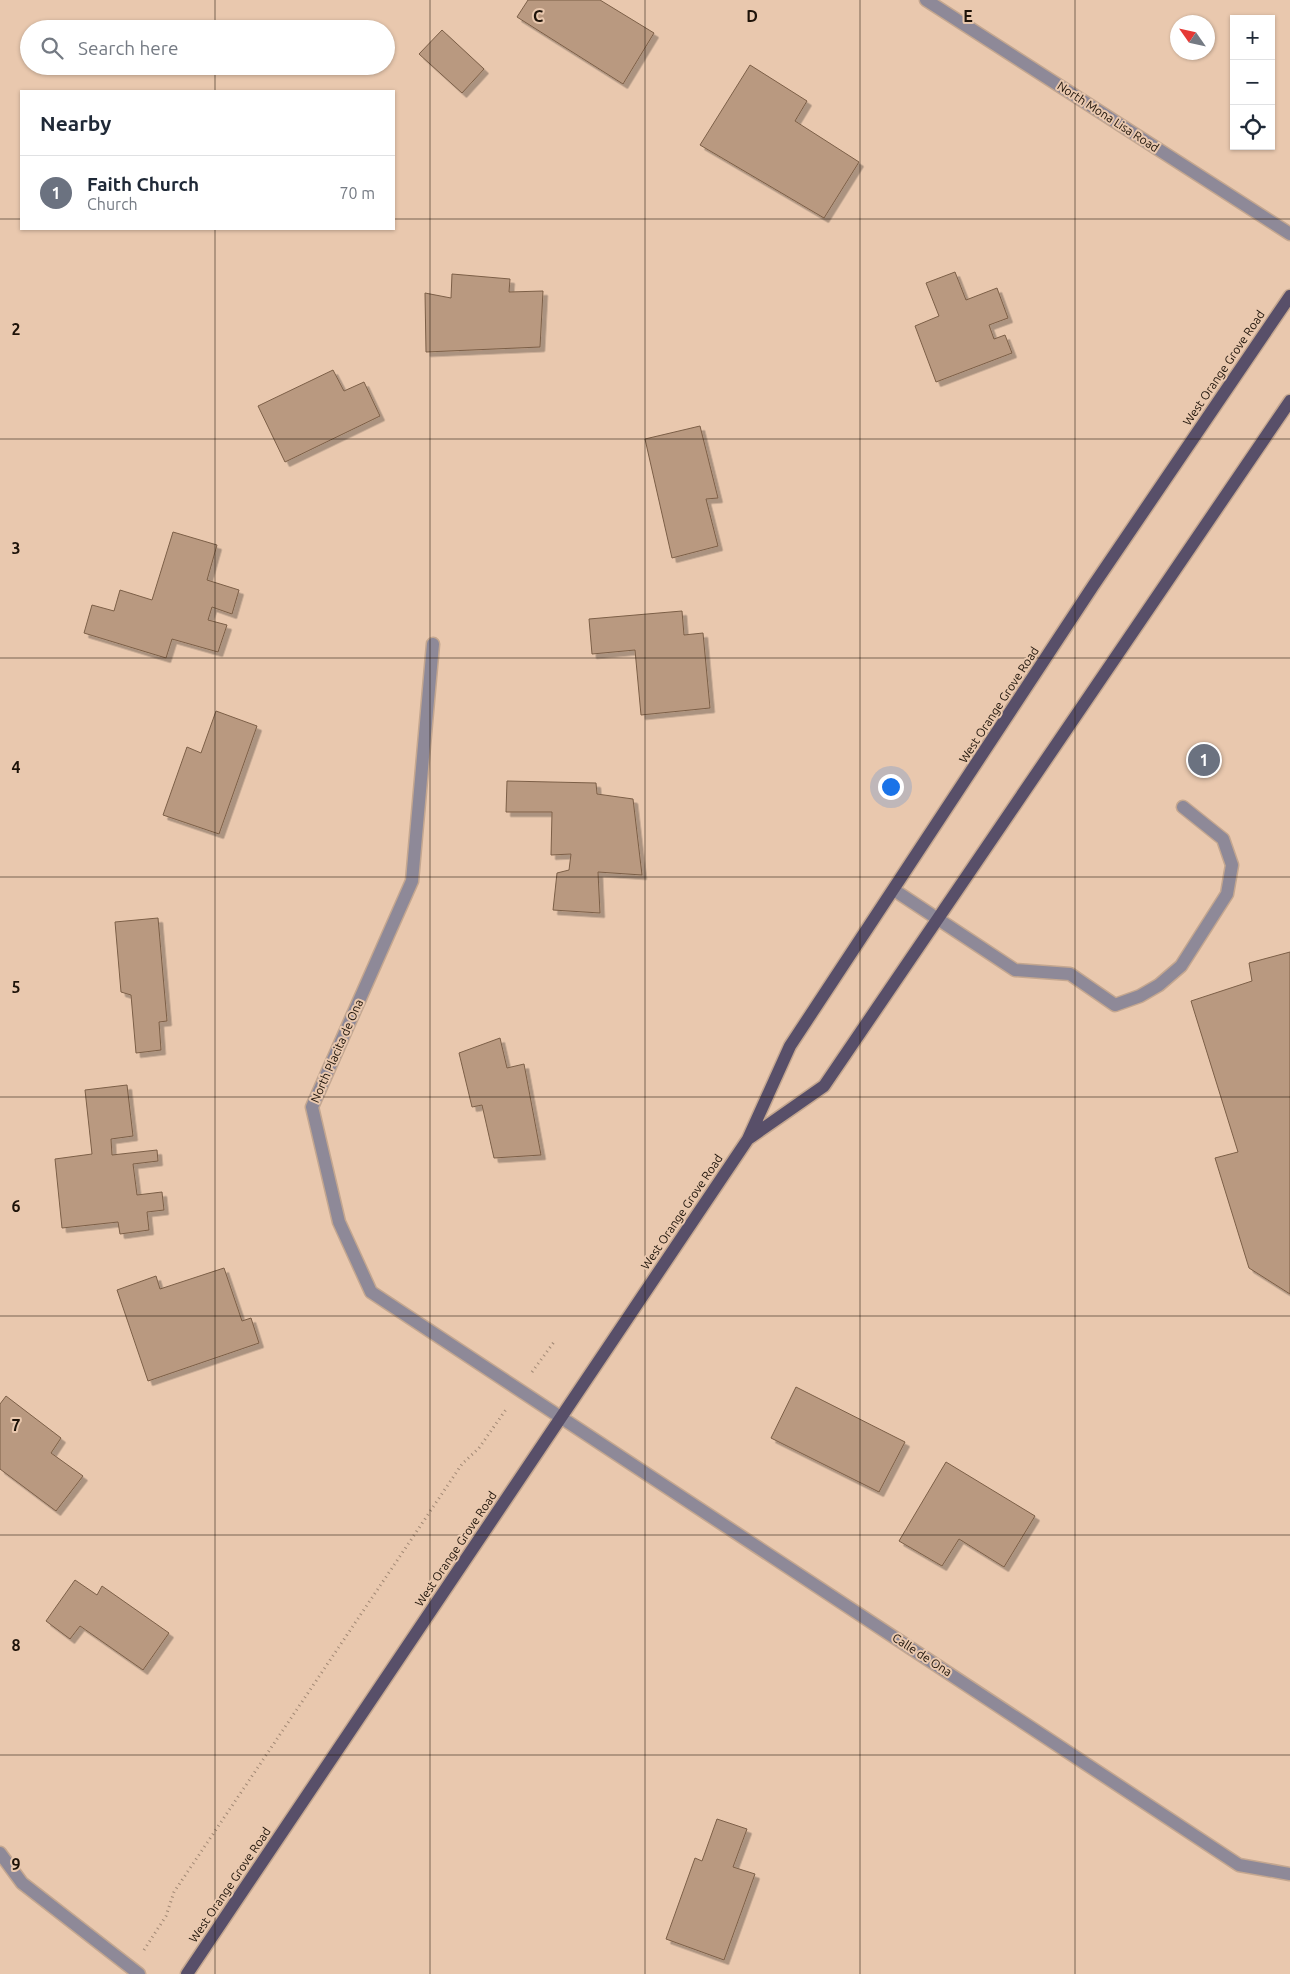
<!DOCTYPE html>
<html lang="en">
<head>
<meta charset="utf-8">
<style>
	:root { --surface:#fff; --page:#f6f6f7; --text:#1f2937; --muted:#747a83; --line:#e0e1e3; --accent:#b45309 }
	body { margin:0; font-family:Ubuntu,sans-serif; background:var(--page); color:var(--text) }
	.controls { position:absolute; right:15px; top:15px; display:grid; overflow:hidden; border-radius:0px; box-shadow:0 1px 4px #0004 }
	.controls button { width:45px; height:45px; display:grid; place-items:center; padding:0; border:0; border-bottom:1px solid var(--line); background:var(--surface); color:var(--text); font:25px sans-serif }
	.compass { position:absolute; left:1170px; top:15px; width:45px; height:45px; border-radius:50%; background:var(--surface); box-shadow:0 1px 4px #0004; rotate:304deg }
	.you { position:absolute; left:890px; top:786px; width:18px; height:18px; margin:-12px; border:4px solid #fff; border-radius:50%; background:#1a73e8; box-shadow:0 0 0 8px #1a73e833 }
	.badge { display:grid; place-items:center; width:32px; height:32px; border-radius:50%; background:var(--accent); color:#fff; font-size:16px; font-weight:700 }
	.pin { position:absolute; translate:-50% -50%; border:2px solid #fff; box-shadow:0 1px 5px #0006 }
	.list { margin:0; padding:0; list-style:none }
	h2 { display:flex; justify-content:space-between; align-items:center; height:65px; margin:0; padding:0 20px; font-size:21px }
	h2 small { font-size:16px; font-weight:400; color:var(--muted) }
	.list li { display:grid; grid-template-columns:32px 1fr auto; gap:15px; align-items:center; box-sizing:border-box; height:75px; padding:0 20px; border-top:1px solid var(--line) }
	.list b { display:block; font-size:19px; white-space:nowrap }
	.list p { margin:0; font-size:16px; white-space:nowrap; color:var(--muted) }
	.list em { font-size:16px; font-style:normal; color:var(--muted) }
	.icon { flex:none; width:28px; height:28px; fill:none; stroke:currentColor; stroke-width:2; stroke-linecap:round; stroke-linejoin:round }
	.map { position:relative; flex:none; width:1290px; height:1974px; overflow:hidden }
	.search { position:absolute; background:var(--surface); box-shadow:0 1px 4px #0004; left:20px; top:20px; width:375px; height:55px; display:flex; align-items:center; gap:12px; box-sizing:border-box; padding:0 18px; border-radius:28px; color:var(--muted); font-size:19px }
	.panel { position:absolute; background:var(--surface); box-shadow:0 1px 4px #0004; left:20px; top:90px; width:375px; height:140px; border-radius:0px }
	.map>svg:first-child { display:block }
	.building { fill:#b99980; stroke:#7c5f47; filter:url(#shadow) }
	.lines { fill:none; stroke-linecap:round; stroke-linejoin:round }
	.service-casing { stroke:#c4a790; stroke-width:15 }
	.minor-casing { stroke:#c4a790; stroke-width:15 }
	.tertiary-casing { stroke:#c4a790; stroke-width:15 }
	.primary-casing { stroke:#c4a790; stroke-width:15 }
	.path { stroke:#a18874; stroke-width:3; stroke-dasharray:1 4; stroke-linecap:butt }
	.service { stroke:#8e8998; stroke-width:12 }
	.minor { stroke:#8e8998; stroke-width:12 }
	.tertiary { stroke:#8e8998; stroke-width:12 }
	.primary { stroke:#584f69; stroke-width:12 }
	.grid { fill:none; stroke:#1e1309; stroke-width:1; stroke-opacity:0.55 }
	.labels { text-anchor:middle; stroke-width:4; stroke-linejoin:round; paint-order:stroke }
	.street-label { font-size:12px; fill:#1e1309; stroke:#e9c8ae }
	.grid-label { font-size:16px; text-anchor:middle; font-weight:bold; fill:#1e1309; stroke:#e9c8ae; stroke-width:4; stroke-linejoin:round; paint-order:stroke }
</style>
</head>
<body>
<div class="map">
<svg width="1290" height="1974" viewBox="0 0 1290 1974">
	<defs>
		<filter id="shadow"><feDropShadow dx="4.5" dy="4.5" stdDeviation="0" flood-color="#0004"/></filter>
	</defs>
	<rect width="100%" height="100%" fill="#e9c8ae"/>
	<path class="building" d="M528,0H600L654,33L623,84L517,17Z
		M442,30L484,69L462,93L419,54Z
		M750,65L807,101L795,121L859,162L824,218L700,145Z
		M955,272L966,300L997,288L1008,318L989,325L994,339L1005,335L1012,353L936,382L915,326L939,316L926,283Z
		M452,274L510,279L509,292L543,291L540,347L426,352L425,293L451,298Z
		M333,370L344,391L364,382L380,416L285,462L258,406Z
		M700,426L718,498L706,499L718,546L672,558L645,439Z
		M173,532L217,545L207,580L239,590L232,614L212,607L208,620L227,625L218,652L172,639L166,658L84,633L92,605L114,611L120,590L152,600Z
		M682,611L684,635L703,633L710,708L641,715L635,650L592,654L589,619Z
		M216,711L257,726L219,834L163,815L187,747L201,753Z
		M507,781L596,783L597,794L633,799L642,875L598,872L600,913L553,910L557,873L569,870L571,854L551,855L552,812H506Z
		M158,918L167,1021L159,1022L161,1050L136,1053L131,995L121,992L115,922Z
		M1290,952V1294L1249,1268L1215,1158L1238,1152L1191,1001L1252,981L1249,963Z
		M500,1038L507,1068L524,1064L541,1155L494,1158L482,1105L472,1107L459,1053Z
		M127,1085L133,1136L111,1139L112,1155L157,1150L158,1161L133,1164L137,1195L162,1192L164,1210L147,1212L149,1230L120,1234L118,1222L62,1228L55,1159L92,1154L85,1090Z
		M224,1268L242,1321L251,1318L259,1343L148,1381L117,1290L156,1276L160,1289Z
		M796,1387L905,1442L879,1492L771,1438Z
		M6,1396L61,1438L51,1453L83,1476L56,1511L0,1469V1404Z
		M946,1462L1035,1516L1004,1567L959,1539L942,1566L899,1541Z
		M75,1580L97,1595L102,1586L169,1633L143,1670L80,1626L70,1639L46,1621Z
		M717,1819L747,1829L733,1867L755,1874L724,1960L666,1939L695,1858L702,1861Z"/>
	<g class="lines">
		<g class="service-casing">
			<path id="service" d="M894,890L1015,970L1070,974L1115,1005L1140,996L1159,985L1181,966L1227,894L1232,865L1223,839L1183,807"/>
		</g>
		<g class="minor-casing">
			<path id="minor" d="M433,644L412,881L312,1107L339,1222L371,1292L1239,1865L1290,1874
				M0,1853L22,1883L139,1974"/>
		</g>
		<g class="tertiary-casing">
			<path id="tertiary" d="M926,0L1290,234"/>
		</g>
		<g class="primary-casing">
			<path id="primary" d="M748,1139L824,1086L1290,401
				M187,1974L748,1139L790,1046L1093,586L1290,296"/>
		</g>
		<path class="path" d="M532,1372L554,1342
			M144,1950L166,1916L174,1892L462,1464L479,1448L507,1408"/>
		<use href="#service" class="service"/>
		<use href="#minor" class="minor"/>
		<use href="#tertiary" class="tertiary"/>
		<use href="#primary" class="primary"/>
	</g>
	<path class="grid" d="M215,0V29M430,0V1974M645,0V1974M860,0V1974M1075,0V1974M215,66V91M0,219H21M394,219H1290M215,229V1974M0,439H1290M0,658H1290M0,877H1290M0,1097H1290M0,1316H1290M0,1535H1290M0,1755H1290"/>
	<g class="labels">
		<g class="street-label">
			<text transform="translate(1108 117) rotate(33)" y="4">North Mona Lisa Road</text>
			<text transform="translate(1224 368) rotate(-56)" y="4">West Orange Grove Road</text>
			<text transform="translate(999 705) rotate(-57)" y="4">West Orange Grove Road</text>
			<text transform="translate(337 1051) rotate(-66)" y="4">North Placita de Ona</text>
			<text transform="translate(682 1212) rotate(-56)" y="4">West Orange Grove Road</text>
			<text transform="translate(456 1549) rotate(-56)" y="4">West Orange Grove Road</text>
			<text transform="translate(922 1655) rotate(33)" y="4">Calle de Ona</text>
			<text transform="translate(230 1885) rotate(-56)" y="4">West Orange Grove Road</text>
		</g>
	</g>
	<g class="grid-label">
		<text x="538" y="22">C</text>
		<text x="752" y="22">D</text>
		<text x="968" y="22">E</text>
		<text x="16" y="335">2</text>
		<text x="16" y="554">3</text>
		<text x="16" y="773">4</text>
		<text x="16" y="993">5</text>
		<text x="16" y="1212">6</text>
		<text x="16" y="1431">7</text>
		<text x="16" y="1651">8</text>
		<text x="16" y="1870">9</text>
	</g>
</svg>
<div class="controls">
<button>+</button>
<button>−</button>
<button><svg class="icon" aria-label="locate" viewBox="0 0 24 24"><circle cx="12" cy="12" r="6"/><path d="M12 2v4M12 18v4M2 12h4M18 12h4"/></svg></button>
</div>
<svg class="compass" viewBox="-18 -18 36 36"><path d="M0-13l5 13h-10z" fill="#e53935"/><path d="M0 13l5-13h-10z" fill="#747a83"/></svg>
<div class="you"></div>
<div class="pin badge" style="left:1204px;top:760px;background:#6b7280">1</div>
<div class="search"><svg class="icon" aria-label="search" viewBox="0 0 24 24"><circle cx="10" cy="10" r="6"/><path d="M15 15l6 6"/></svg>Search here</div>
<section class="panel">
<h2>Nearby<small></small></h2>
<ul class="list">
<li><span class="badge" style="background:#6b7280">1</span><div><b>Faith Church</b><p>Church</p></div><em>70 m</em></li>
</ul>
</section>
</div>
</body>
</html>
